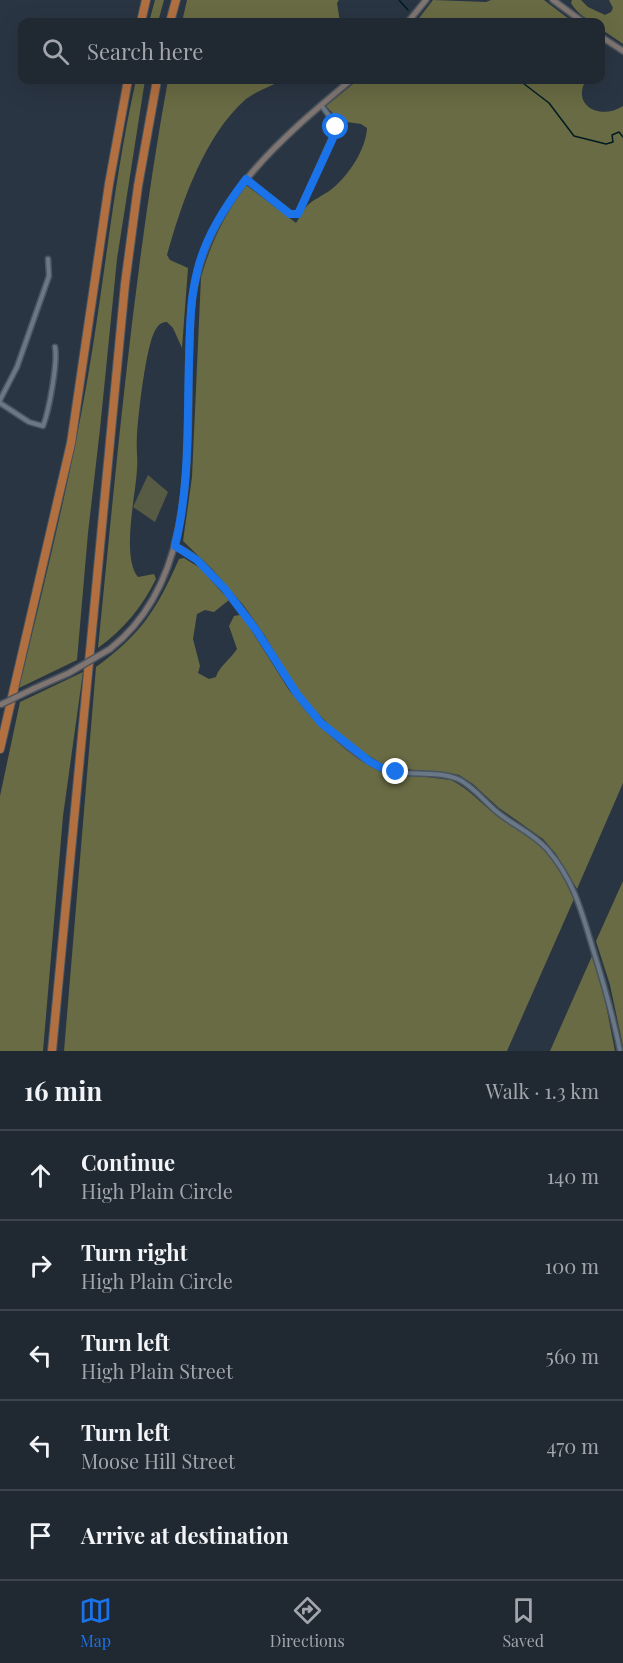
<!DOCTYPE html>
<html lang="en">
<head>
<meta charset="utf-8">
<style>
	:root { --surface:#202832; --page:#2d343e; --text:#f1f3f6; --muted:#a2a6ac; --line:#3d444d; --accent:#1a73e8 }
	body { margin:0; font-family:"Playfair Display",serif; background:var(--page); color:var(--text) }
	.stop { position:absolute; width:18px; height:18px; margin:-14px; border:4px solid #1a73e8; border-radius:50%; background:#fff }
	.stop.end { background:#1a73e8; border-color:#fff; box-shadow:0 2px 6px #0008 }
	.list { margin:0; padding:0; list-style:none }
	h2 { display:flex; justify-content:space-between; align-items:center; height:78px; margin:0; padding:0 24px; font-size:26px }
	h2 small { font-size:20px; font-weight:400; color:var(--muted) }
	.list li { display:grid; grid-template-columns:39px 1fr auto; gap:18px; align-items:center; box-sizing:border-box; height:90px; padding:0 24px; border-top:2px solid var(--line) }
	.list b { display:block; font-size:22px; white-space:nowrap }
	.list p { margin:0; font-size:20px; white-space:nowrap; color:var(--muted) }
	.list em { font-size:20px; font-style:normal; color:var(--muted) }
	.icon { flex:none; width:33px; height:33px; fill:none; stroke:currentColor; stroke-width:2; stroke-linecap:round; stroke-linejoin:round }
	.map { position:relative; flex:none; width:623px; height:1051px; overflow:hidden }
	.search { position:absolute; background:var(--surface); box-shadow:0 6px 24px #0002; left:18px; right:18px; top:18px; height:66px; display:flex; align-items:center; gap:15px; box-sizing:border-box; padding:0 21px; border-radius:12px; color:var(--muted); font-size:22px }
	.sheet { height:528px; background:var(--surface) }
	nav { display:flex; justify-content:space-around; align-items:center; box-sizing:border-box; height:84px; border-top:2px solid var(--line); background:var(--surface); font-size:16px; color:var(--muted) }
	nav a { display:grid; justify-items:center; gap:3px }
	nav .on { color:var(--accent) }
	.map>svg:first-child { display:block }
	.green { fill:#585b43 }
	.forest { fill:#686b43 }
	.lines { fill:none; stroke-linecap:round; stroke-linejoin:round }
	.stream { stroke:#011c22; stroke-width:1.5 }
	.minor-casing { stroke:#49545f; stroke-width:7 }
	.secondary-casing { stroke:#49545f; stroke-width:8 }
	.motorway-casing { stroke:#49545f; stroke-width:10 }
	.minor { stroke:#6a7786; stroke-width:4 }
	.secondary { stroke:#807571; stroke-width:5 }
	.motorway { stroke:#b27041; stroke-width:8 }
	.secondary-bridge-casing { stroke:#49545f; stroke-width:8; stroke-linecap:butt }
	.secondary-bridge { stroke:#807571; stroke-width:5 }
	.route { stroke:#1a73e8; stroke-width:8 }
</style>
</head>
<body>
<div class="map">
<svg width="623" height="1051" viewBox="0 0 623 1051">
	<rect width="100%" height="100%" fill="#2a3543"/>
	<path class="green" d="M148,475L168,492L155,522L133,507Z"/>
	<path class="forest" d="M155,0H164L158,22H149Z
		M187,0H339L337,3L340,22H182Z
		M433,0L486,2L491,0H544L573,22H416Z
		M572,0H581L588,7L605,15L611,12L613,8L609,0H623V44L601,29L600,22C589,22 577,14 571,3Z
		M136,80H145L117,259L100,429L88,533L77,660L19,688C44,584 70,481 88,376C105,277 114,178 136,80Z
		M168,80H282C270,87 258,90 246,99C204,136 182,202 167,255L170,260L188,268L182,348L173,328L167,322C162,322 159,324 156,329C146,343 138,417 137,437C136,447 138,458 137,469C136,494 121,557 138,577L154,574L156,579C142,607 124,629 98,648C117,458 134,267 168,80Z
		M358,80H586C571,105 600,121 623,106V783L577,889L556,854L543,839L499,808L473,784L459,775L450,773L413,770L384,765L356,748L330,726L308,703L292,682L265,636L244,606L212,569L183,541L192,477L201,277C212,240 224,216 246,185L296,223C300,217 304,208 309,204C316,198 326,194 333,188C349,175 366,149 367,128L361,124L340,121L326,106Z
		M184,558L200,568L229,600L214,612L205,610L197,614L193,639L200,666L198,673L209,679L216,677C219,666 231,659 237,649L229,626L234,616L239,615L243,617L289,690L319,726L353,754L379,771L451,780C470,789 482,805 499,817C507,822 516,826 524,832C548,848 563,874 574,899L507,1051H64L96,667C141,634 156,611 179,559Z
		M83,672L63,816L43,1051H0V796L20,702Z
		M623,881V1046L610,985L596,941Z
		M592,956L604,995L615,1051H550Z"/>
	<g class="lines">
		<path class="stream" d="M399,0L408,10
			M421,19L431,22
			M519,80L549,103L574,136L606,144L613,142L612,135L619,132L623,137"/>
		<g class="minor-casing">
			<path id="minor" d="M246,179L290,214H298L335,131L333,121L321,105
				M0,400L17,367L49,276L48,259
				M0,403L29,422L43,426C49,411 58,362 55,347
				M175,546C192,552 205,567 217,580C233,598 248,617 261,637C280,666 295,698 321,722C340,741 367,767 395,772C415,775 439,771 458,779C473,786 484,801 496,811C512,825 532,832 547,849C573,879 581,909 592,946C603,981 613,1015 620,1051"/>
		</g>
		<g class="secondary-casing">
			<path id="secondary" d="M553,0L583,22
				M408,22L426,0
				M600,36L623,51
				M110,649C211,570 181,412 192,299C207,200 278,141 351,80
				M33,689L69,673"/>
		</g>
		<g class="motorway-casing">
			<path id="motorway" d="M141,22L146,0
				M170,22L176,0
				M0,749L71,443L109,184L128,80
				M52,1051L125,284L138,186L157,80"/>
		</g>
		<use href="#minor" class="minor"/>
		<use href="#secondary" class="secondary"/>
		<use href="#motorway" class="motorway"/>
		<g class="secondary-bridge-casing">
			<path id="secondary-bridge" d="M69,673L110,649
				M0,705L33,689"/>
		</g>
		<use href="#secondary-bridge" class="secondary-bridge"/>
	</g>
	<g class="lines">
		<path class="route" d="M336,127L333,138L298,214H290L246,179C225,207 205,237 197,272C190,300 190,329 189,359C187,421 190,486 175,546L197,560L225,589L256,630L297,694L321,723L369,761L382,768L396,772"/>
	</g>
</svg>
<div class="stop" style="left:336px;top:127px"></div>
<div class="stop end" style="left:396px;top:772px"></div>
<div class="search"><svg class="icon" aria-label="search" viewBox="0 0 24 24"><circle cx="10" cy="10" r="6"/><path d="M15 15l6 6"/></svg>Search here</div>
</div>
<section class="sheet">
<h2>16 min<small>Walk · 1.3 km</small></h2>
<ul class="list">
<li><svg class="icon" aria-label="ahead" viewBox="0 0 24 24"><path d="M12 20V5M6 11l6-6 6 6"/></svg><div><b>Continue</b><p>High Plain Circle</p></div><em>140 m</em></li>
<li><svg class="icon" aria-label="right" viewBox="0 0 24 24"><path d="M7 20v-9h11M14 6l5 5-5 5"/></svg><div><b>Turn right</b><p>High Plain Circle</p></div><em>100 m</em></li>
<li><svg class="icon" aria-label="left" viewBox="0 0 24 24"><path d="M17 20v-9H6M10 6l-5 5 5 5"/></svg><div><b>Turn left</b><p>High Plain Street</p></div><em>560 m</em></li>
<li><svg class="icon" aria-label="left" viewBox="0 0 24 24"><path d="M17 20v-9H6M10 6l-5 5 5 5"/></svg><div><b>Turn left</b><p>Moose Hill Street</p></div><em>470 m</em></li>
<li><svg class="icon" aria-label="arrive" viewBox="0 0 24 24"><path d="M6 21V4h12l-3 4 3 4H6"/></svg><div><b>Arrive at destination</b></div></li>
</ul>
</section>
<nav>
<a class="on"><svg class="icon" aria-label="map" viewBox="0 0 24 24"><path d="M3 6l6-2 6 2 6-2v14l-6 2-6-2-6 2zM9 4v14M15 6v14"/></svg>Map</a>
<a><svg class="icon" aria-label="directions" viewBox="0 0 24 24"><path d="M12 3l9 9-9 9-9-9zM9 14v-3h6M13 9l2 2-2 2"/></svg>Directions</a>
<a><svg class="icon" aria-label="saved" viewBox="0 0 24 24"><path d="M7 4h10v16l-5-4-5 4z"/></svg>Saved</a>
</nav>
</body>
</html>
